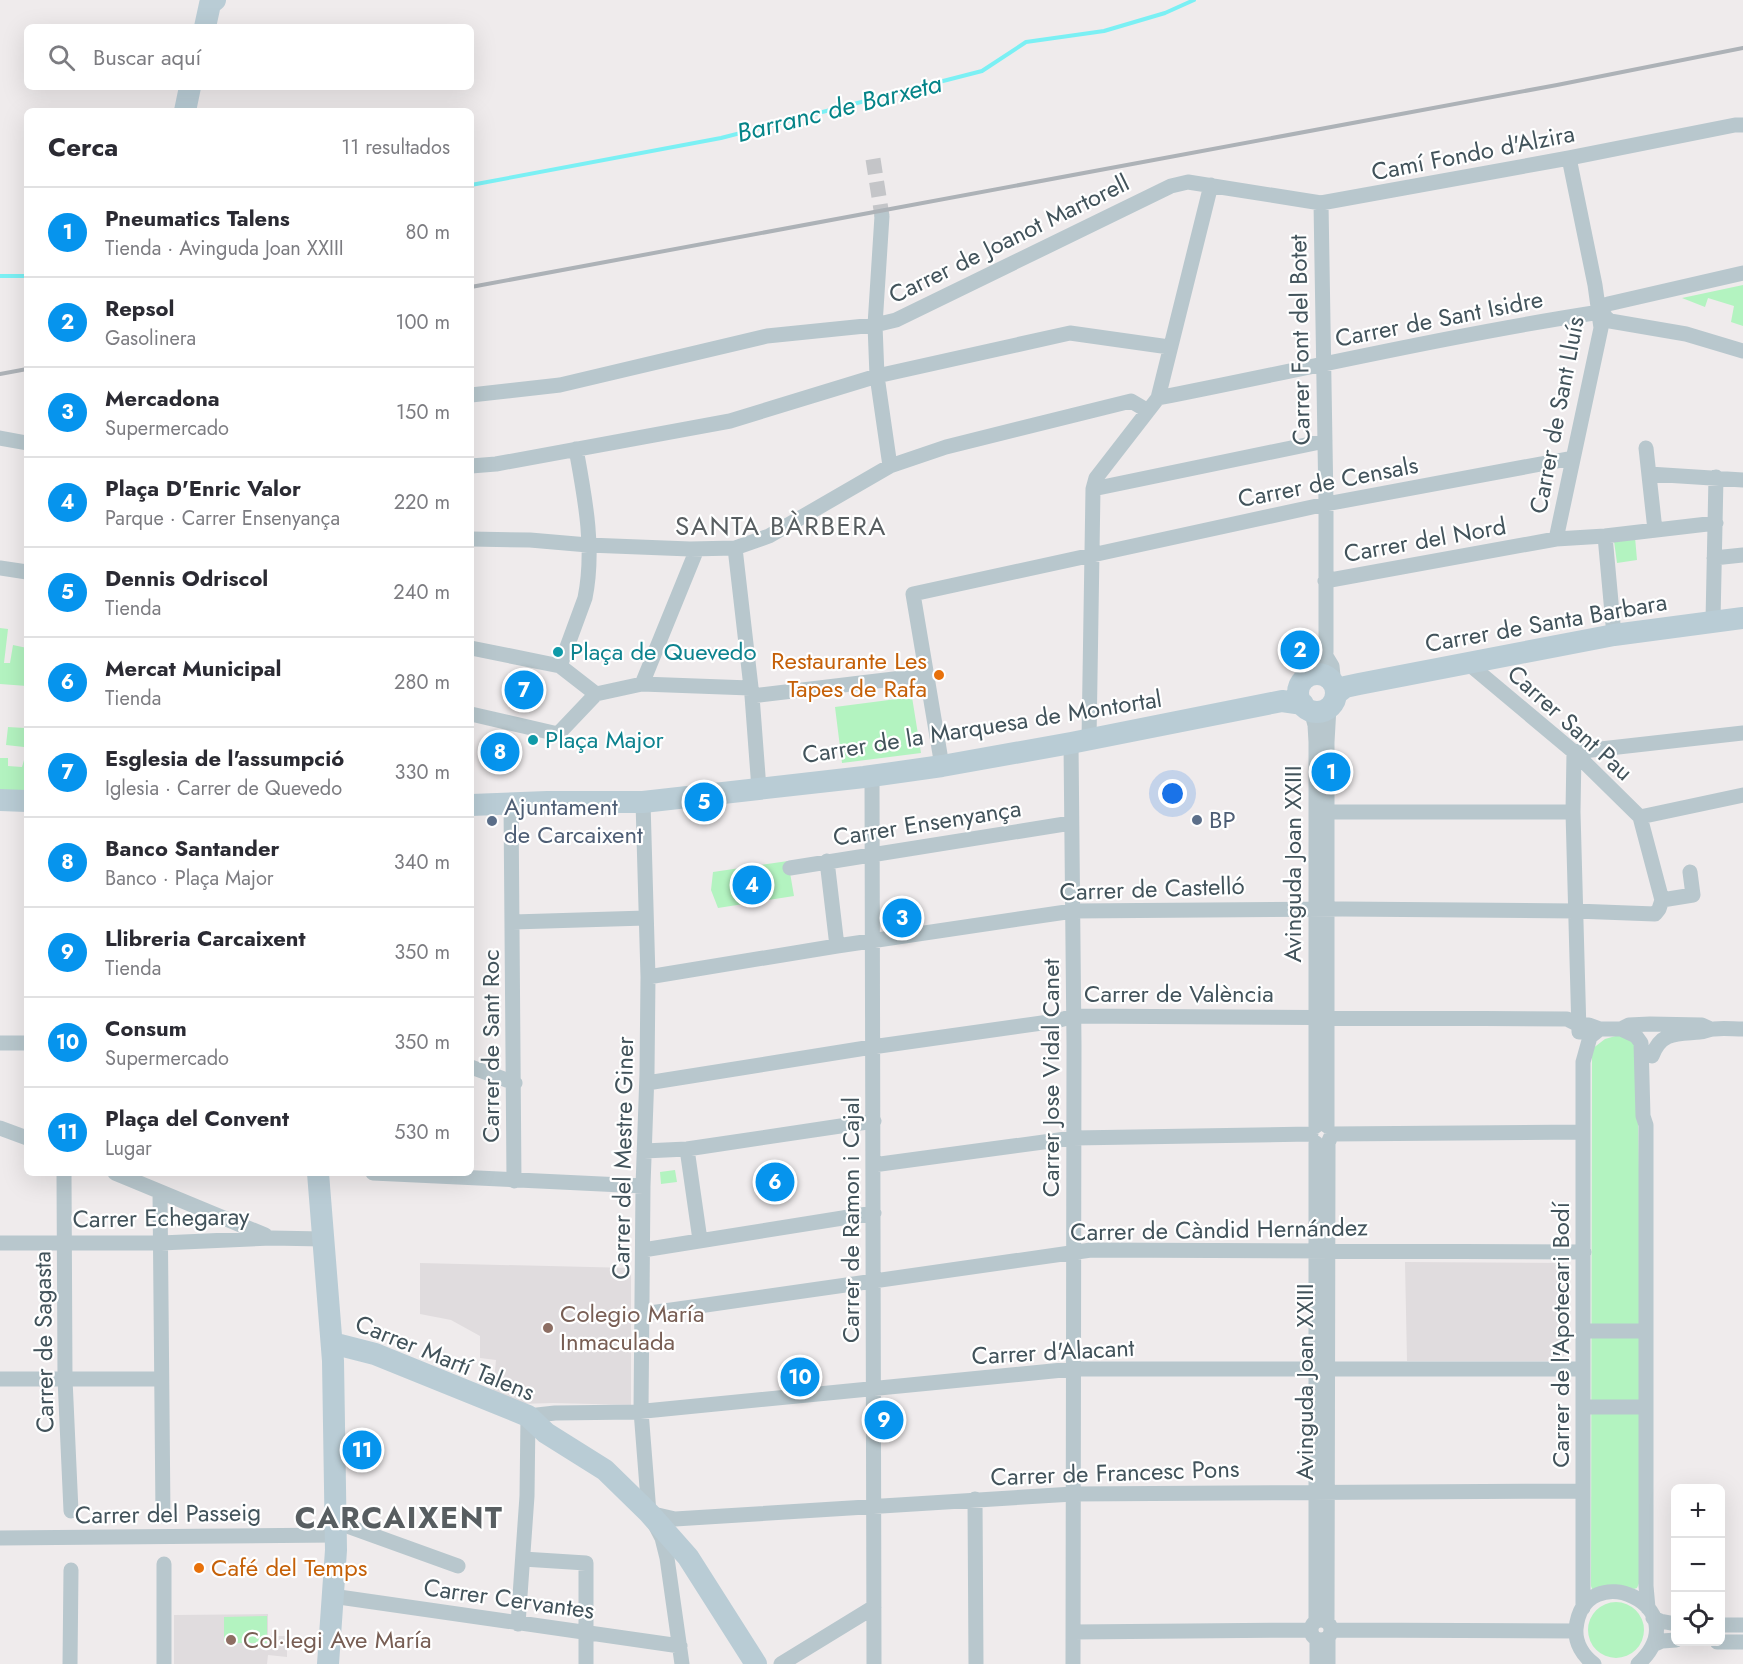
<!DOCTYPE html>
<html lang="es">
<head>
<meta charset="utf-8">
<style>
	:root { --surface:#fff; --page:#f7f7f7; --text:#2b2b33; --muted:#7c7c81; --line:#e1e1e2; --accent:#0694ed }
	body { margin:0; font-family:Jost,sans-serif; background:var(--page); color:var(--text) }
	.controls { position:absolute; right:18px; bottom:18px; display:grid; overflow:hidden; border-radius:9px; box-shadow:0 6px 24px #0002 }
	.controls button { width:54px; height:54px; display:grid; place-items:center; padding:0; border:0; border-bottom:2px solid var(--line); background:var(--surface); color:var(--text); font:30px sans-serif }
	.you { position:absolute; left:1173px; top:794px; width:21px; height:21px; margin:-15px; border:4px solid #fff; border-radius:50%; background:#1a73e8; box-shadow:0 0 0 9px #1a73e833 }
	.badge { display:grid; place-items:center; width:39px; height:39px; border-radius:50%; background:var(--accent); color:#fff; font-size:20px; font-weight:700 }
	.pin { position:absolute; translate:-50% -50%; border:3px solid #fff; box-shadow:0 2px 6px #0006 }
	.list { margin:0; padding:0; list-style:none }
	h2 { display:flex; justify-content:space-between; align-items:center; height:78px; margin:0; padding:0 24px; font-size:26px }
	h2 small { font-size:20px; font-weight:400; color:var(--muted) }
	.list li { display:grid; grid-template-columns:39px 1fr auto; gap:18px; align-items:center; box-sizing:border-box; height:90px; padding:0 24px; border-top:2px solid var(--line) }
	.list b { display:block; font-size:22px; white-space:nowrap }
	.list p { margin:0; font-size:20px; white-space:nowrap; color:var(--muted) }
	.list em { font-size:20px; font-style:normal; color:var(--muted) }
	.icon { flex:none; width:33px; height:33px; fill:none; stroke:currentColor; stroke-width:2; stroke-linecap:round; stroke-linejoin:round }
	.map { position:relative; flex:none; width:1743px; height:1664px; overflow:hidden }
	.search { position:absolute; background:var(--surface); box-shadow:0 6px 24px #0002; left:24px; top:24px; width:450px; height:66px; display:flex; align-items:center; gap:15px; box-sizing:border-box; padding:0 21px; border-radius:9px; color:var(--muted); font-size:22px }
	.panel { position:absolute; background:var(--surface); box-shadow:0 6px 24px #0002; left:24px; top:108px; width:450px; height:1068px; border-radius:9px }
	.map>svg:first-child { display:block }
	.education { fill:#e0dcde }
	.green { fill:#b3f3c0 }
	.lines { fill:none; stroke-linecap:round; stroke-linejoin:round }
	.stream { stroke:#7bf0f4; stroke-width:4 }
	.street-tunnel { stroke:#c4c5c8; stroke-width:15; stroke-dasharray:15 8; stroke-linecap:butt }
	.street { stroke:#b8c7cd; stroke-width:15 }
	.secondary { stroke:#b9ccd5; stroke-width:22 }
	.rail { stroke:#adb2b7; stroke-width:4 }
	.culture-dot { fill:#0f9aa8; stroke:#fff; stroke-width:2 }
	.food-dot { fill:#e8710a; stroke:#fff; stroke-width:2 }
	.service-dot { fill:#5c6f8a; stroke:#fff; stroke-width:2 }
	.education-dot { fill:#8d6e63; stroke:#fff; stroke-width:2 }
	.labels { text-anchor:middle; stroke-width:4.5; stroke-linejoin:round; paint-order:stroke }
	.street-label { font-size:24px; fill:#42535b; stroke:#fff }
	.culture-label { font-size:24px; fill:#0d838f; stroke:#fff; text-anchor:start }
	.food-label { font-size:24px; fill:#c56008; stroke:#fff; text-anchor:end }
	.service-label { font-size:24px; fill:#4e5e75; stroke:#fff; text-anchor:start }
	.education-label { font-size:24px; fill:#785e54; stroke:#fff; text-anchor:start }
	.water-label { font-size:26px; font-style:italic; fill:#048488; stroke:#fff }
	.neighbourhood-label { font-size:26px; letter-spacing:1.5px; fill:#585e61; stroke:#fff }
	.district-label { font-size:30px; font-weight:bold; letter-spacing:1.5px; fill:#585e61; stroke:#fff }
</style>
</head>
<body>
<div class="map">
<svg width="1743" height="1664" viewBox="0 0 1743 1664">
	<rect width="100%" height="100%" fill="#efebec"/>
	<path class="education" d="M1405,1262L1564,1263V1357L1561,1361H1407Z
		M420,1263L631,1268V1405L553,1403L519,1404L493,1392L496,1360L480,1358V1336L451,1320L420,1314Z
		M268,1614V1636H287V1657L268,1655L267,1664H174V1615Z"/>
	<path class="green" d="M1743,285V326L1731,322L1734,306L1708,298L1705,307L1682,298Z
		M1635,537L1637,560L1617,563L1614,541Z
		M0,628L8,629L4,663H10L13,645L27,648V686L0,684Z
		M912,697L921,753L842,763L835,707Z
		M8,727L25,728L24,747L6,745Z
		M0,758H8V766L22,767L24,760H27V792H0Z
		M788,861L794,896L718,908L711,890L713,872Z
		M1619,1035L1637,1044L1640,1231V1581L1637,1588L1634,1589L1613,1585L1593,1592L1591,1586L1592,1049L1605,1039Z
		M675,1170L677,1182L661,1184L660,1172Z
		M1588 1630a28 28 0 1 1 56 0a28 28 0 1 1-56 0Z
		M267,1616V1643H224V1617Z"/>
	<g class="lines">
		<path class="stream" d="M471,185L721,138L982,71L1026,42L1104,31L1165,13L1194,0
			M0,276H27"/>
		<path class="street-tunnel" d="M873,159L882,216"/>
		<path class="street" d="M882,216L875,325L877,376L890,466
			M1600,312L1610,321L1616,322L1686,334L1743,351
			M471,395L560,385L767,336L875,325L896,320L1171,186L1188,182L1321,203L1569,158L1735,125H1743
			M1158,398C1305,369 1451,335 1600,312L1608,304L1743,273
			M0,438L27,443
			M1646,448L1655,530
			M471,466L496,464L730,421L877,376L1070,333L1169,347
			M1649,474L1743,480
			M1093,489L1325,441
			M1605,536L1614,635
			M471,539L530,540L588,545L690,549L735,548L769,536L890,466L946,447L1131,401L1148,411
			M1556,539L1601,328L1595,285L1569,158
			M735,548L752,696L759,789
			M1714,558L1743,555
			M0,568L27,572
			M1325,581L1556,539L1605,536L1716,523
			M1713,621L1716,477
			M471,648L560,666L596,694L642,684L750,688
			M1326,656L1332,666L1334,685
			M560,666L585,598C595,549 585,498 576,449
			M1314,674L1318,669L1326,652V504L1321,203
			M642,684L697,549
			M752,696L927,675
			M1311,710L1315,725L1316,742V1126
			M471,714L558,734L596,694
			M1089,740L1093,489L1096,478L1158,398L1211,185
			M1071,743L1074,1045L1073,1664
			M942,766L913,594L1326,504L1573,458
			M872,776L874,1664
			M643,802L648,977L647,1073L643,1186L641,1411L649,1513L662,1538L667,1558L682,1664
			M511,803L514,1181
			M1327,812H1573
			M1640,817L1743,795
			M827,861L837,946
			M790,868L1071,823
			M1662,900L1693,895L1690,872
			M513,922L646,918
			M648,977L837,946L1073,911L1342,909L1575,911L1655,914L1659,909L1662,900L1640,817L1574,752L1469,664
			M1621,1029L1636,1036L1641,1043L1643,1116L1646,1125V1586L1648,1608
			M1579,1032L1573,812L1574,752L1743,733
			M0,1043H27
			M1652,1056C1661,1031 1678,1034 1700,1032C1705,1032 1709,1029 1714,1029C1723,1028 1733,1029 1743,1029
			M471,1067L515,1083
			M647,1083L872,1047L1056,1021L1074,1016L1567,1019L1579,1025H1589L1600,1029H1621L1629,1025L1650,1024L1702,1025L1711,1029
			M1327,1126V742L1329,707
			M0,1128L27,1138
			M1332,1134L1583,1132
			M1316,1143V1621
			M687,1149L700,1240
			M644,1151L687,1149L874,1121
			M873,1165L1073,1138L1311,1134
			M64,1173L65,1379L71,1511
			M115,1173L265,1235
			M373,1173L643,1186
			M160,1192L163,1516
			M0,1243H161L271,1238L323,1239
			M643,1250L874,1213
			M643,1314L1091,1250L1584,1252
			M1584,1331H1646
			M0,1379H161
			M1583,1407H1646
			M975,1499L976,1664
			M649,1513L675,1519L1073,1494L1583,1491
			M336,1522L458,1566
			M0,1538L336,1535
			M523,1559L586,1563V1664
			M332,1596L680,1646
			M1583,1608V1062L1590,1037L1600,1029
			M1653,1618L1660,1621L1676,1624
			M1311 1630a10 10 0 1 1 20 0a10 10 0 1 1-20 0Z
			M1327,1622L1328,1153V1143L1332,1134
			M518,1624L527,1496L528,1416L555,1413L635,1412L1073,1369H1583
			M1720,1625H1743
			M1332,1630L1576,1631
			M1073,1632L1311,1630
			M1328,1639V1664
			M1717,1642H1743
			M1653,1645L1662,1641L1676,1640
			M70,1664L71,1570
			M164,1664V1564
			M781,1664L874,1607
			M1317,1664V1640
			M1594,1664C1583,1656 1575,1643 1576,1629C1583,1554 1701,1606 1638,1664"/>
		<path class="secondary" d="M205,27L210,4L215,0
			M185,111L190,87
			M1298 693a19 19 0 1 1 38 0a19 19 0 1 1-38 0Z
			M1336,694L1345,687L1359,684L1614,635L1743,618
			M0,800L27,801
			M471,805L547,802H643L864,777L942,766L1071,743L1282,701L1303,704
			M318,1173L333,1361L336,1550L328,1664
			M332,1343L375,1354L528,1416L546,1433L605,1470L649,1513L688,1557L756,1664"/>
		<path class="rail" d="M471,287L1557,85L1743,48
			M0,374L27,369"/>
	</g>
	<g class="culture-dot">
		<circle cx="558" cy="652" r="6"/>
		<circle cx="533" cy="740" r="6"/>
	</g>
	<g class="food-dot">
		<circle cx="939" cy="675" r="6"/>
		<circle cx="199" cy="1568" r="6"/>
	</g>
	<g class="service-dot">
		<circle cx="1197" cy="820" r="6"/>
		<circle cx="492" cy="821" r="6"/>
	</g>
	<g class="education-dot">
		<circle cx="548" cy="1328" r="6"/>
		<circle cx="231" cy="1640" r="6"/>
	</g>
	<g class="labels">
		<g class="street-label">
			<text transform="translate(1473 153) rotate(-11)" y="8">Camí Fondo d'Alzira</text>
			<text transform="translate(1009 239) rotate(-26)" y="8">Carrer de Joanot Martorell</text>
			<text transform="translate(1439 319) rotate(-11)" y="8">Carrer de Sant Isidre</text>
			<text transform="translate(1300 340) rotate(-91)" y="8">Carrer Font del Botet</text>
			<text transform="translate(1557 415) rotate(-79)" y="8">Carrer de Sant Lluís</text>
			<text transform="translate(1328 482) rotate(-11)" y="8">Carrer de Censals</text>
			<text transform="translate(1425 540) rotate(-10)" y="8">Carrer del Nord</text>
			<text transform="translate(1546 623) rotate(-10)" y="8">Carrer de Santa Barbara</text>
			<text transform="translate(1570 723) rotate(42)" y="8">Carrer Sant Pau</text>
			<text transform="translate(982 727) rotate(-9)" y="8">Carrer de la Marquesa de Montortal</text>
			<text transform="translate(927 823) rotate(-9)" y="8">Carrer Ensenyança</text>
			<text transform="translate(1293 864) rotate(-90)" y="8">Avinguda Joan XXIII</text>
			<text transform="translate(1152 889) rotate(-2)" y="8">Carrer de Castelló</text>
			<text x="1179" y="1002">Carrer de València</text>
			<text transform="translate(491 1046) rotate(-90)" y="8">Carrer de Sant Roc</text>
			<text transform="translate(1051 1078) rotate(-90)" y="8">Carrer Jose Vidal Canet</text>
			<text transform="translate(623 1158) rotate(-89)" y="8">Carrer del Mestre Giner</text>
			<text transform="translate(161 1218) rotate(-1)" y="8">Carrer Echegaray</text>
			<text transform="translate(851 1220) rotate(-90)" y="8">Carrer de Ramon i Cajal</text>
			<text transform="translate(1219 1230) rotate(-1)" y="8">Carrer de Càndid Hernández</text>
			<text transform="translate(1561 1335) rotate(-90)" y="8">Carrer de l'Apotecari Bodí</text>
			<text transform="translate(44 1342) rotate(-91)" y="8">Carrer de Sagasta</text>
			<text transform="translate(1053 1352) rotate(-3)" y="8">Carrer d'Alacant</text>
			<text transform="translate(445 1358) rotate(22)" y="8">Carrer Martí Talens</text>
			<text transform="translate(1305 1382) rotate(-90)" y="8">Avinguda Joan XXIII</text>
			<text transform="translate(1115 1473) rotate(-2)" y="8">Carrer de Francesc Pons</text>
			<text transform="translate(168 1514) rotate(-1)" y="8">Carrer del Passeig</text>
			<text transform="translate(509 1599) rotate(8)" y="8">Carrer Cervantes</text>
		</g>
		<g class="culture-label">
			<text x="570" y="660">Plaça de Quevedo</text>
			<text x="545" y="748">Plaça Major</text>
		</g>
		<g class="food-label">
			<text x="927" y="669">Restaurante Les<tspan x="927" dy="28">Tapes de Rafa</tspan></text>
			<text x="211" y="1576" text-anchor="start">Café del Temps</text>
		</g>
		<g class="service-label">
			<text x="504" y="815">Ajuntament<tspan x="504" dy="28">de Carcaixent</tspan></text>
			<text x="1209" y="828">BP</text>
		</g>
		<g class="education-label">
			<text x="560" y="1322">Colegio María<tspan x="560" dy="28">Inmaculada</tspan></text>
			<text x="243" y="1648">Col·legi Ave María</text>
		</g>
		<g class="water-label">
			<text transform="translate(839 108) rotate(-14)" y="9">Barranc de Barxeta</text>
		</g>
		<g class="neighbourhood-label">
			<text x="781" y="535">SANTA BÀRBERA</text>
		</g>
		<g class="district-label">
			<text x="399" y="1528">CARCAIXENT</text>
		</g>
	</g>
</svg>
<div class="controls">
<button>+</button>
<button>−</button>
<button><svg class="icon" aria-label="locate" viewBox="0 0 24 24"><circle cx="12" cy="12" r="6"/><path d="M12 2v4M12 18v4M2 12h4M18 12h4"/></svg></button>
</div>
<div class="you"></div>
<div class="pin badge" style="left:1331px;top:772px">1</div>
<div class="pin badge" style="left:1300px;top:650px">2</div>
<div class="pin badge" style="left:902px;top:918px">3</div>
<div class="pin badge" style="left:752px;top:885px">4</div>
<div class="pin badge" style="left:704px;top:802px">5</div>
<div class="pin badge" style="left:775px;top:1182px">6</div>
<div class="pin badge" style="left:524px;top:690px">7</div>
<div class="pin badge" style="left:500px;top:752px">8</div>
<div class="pin badge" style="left:884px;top:1420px">9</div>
<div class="pin badge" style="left:800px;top:1377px">10</div>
<div class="pin badge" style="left:362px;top:1450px">11</div>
<div class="search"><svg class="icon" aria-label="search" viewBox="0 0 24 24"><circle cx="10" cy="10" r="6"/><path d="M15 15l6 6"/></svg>Buscar aquí</div>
<section class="panel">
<h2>Cerca<small>11 resultados</small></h2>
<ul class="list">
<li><span class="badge">1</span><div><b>Pneumatics Talens</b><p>Tienda · Avinguda Joan XXIII</p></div><em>80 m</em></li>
<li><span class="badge">2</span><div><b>Repsol</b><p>Gasolinera</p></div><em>100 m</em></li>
<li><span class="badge">3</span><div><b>Mercadona</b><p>Supermercado</p></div><em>150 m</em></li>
<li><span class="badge">4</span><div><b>Plaça D'Enric Valor</b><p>Parque · Carrer Ensenyança</p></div><em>220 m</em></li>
<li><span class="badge">5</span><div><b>Dennis Odriscol</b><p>Tienda</p></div><em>240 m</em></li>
<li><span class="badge">6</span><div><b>Mercat Municipal</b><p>Tienda</p></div><em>280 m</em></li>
<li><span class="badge">7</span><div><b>Esglesia de l'assumpció</b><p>Iglesia · Carrer de Quevedo</p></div><em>330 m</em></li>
<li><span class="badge">8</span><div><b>Banco Santander</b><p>Banco · Plaça Major</p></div><em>340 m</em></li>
<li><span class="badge">9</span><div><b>Llibreria Carcaixent</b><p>Tienda</p></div><em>350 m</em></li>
<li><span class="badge">10</span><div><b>Consum</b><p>Supermercado</p></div><em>350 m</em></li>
<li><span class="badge">11</span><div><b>Plaça del Convent</b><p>Lugar</p></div><em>530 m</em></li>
</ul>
</section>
</div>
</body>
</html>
